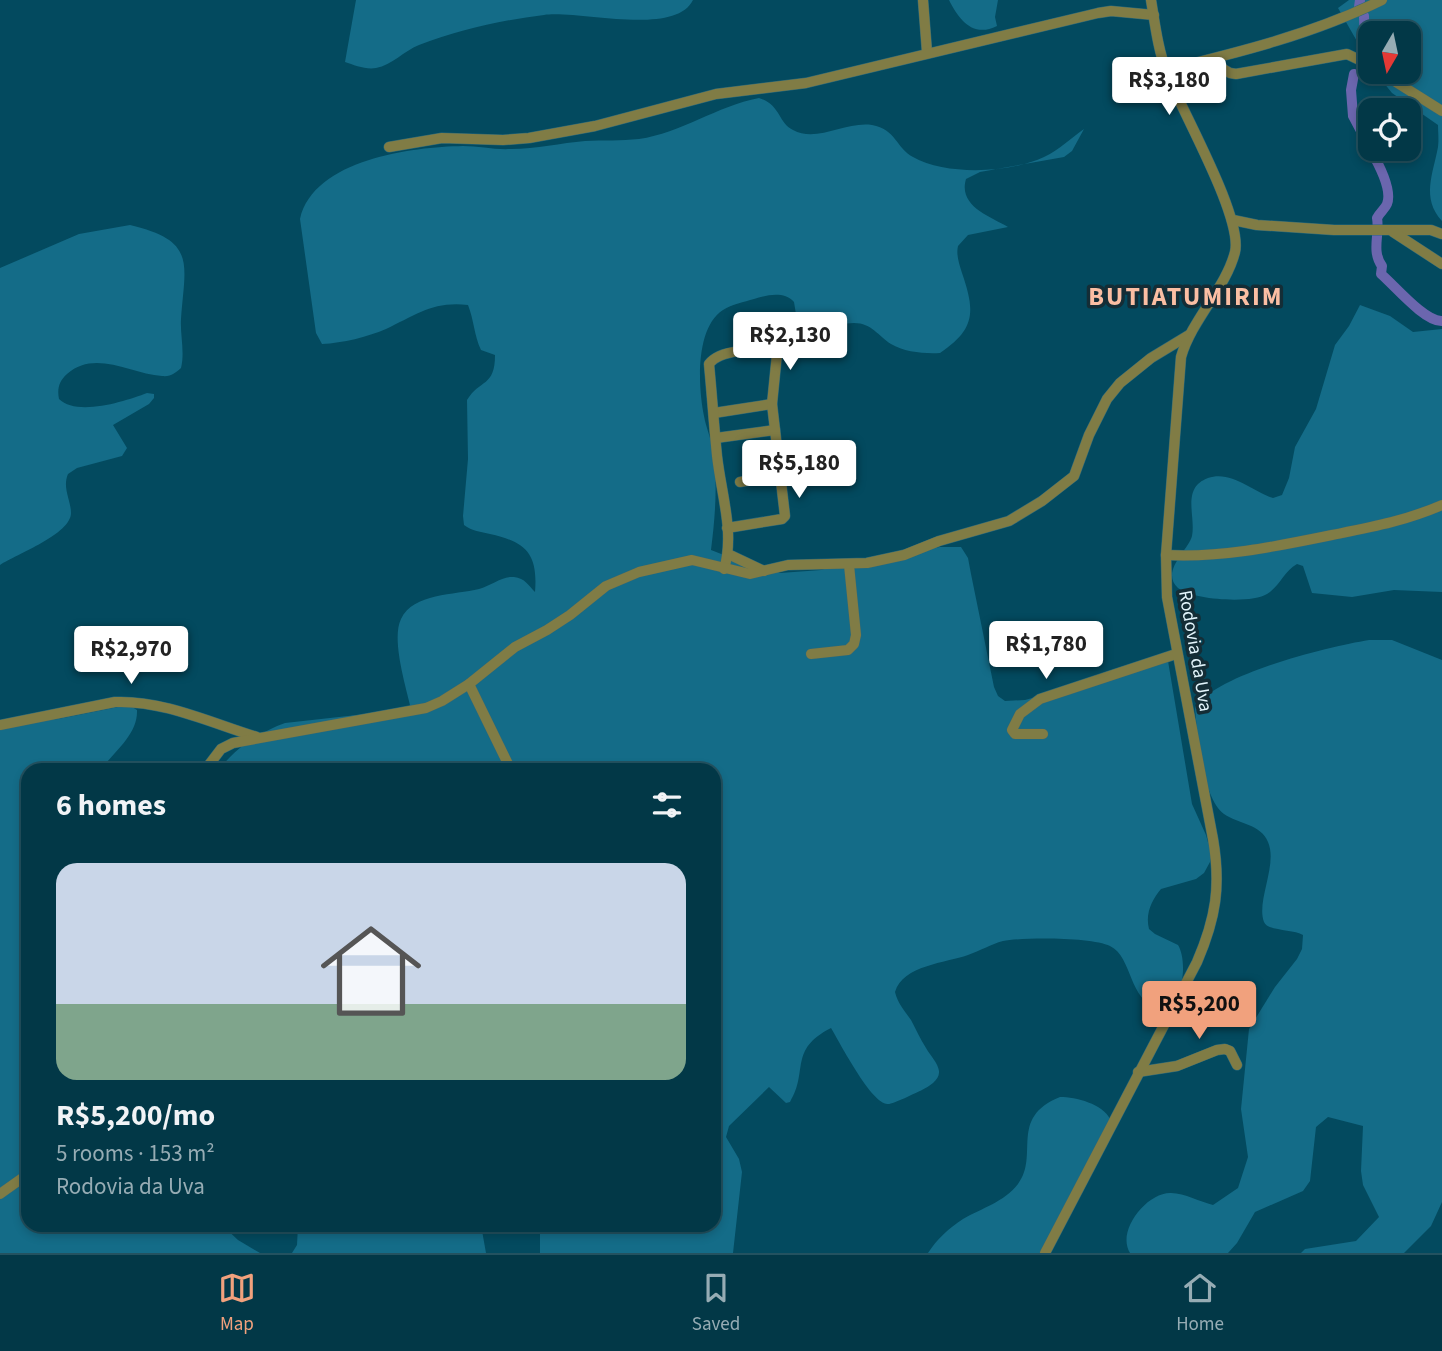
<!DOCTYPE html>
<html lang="en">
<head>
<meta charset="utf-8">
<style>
	body { margin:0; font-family:"Source Sans 3",sans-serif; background:#0c3f4e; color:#f1f3f6; height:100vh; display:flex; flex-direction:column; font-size:26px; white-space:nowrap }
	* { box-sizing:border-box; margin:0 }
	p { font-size:23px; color:#96acb4 }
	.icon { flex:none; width:38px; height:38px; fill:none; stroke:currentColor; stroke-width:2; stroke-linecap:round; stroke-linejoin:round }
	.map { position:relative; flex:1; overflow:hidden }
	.drawer { position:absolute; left:21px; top:763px; width:700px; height:469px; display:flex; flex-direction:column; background:#023847; border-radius:21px; box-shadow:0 4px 10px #0003,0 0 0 2px #235260 }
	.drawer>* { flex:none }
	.needle { width:46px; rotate:189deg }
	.fabs { position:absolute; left:1358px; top:21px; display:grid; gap:14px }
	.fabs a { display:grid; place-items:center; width:63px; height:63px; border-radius:14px; background:#023847; box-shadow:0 4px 10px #0003,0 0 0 2px #235260; font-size:35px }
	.price { position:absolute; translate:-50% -60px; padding:0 16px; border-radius:7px; background:#fff; color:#222; font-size:23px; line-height:46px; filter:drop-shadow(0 2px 4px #0008) }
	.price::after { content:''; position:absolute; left:50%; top:42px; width:21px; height:16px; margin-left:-10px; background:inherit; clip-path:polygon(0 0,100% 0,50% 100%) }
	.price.current { background:#f1a17d; color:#111 }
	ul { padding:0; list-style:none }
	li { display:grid; align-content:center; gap:14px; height:371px; padding:0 35px }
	li span { display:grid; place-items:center; height:217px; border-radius:21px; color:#555 }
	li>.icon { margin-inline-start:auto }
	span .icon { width:126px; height:126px; fill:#fffc; stroke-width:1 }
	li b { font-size:30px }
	h2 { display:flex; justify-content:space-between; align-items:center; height:84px; padding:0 35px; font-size:30px }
	.menu { display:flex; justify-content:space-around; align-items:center; height:98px; border-top:2px solid #235260; background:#023847; font-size:19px; color:#96acb4 }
	.menu a { display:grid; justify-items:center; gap:4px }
	.menu .current { color:#f1a17d }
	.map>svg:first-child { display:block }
	.green { fill:#146c88 }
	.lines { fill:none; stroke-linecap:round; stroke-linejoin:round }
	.river { stroke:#6b66ae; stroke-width:10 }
	.minor-casing { stroke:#2b697b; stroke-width:11 }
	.minor { stroke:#807c45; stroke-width:10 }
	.labels { text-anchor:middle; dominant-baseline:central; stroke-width:7; stroke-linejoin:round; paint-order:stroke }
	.street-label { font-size:19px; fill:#e3f5fc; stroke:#142d36 }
	.district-label { font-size:26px; font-weight:bold; letter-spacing:2px; fill:#fbbea3; stroke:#142d36 }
</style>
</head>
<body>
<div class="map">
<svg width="1442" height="1253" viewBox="0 0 1442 1253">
	<rect width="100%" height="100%" fill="#034a5f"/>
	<g class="green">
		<path d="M 356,0 L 693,0 C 675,37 578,10 544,15 C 502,20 458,30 419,45 C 404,51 392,65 376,68 C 366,70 354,65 345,62 Z"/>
		<path d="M 949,0 L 998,0 L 995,17 L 997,26 C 973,38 959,20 949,0 Z"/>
		<path d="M 1349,0 L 1442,0 L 1442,221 C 1421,198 1433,174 1438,147 C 1439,140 1438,132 1438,125 L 1392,93 L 1375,72 L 1409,72 L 1409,33 L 1370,33 L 1370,64 L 1338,8 Z"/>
		<path d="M 759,98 C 781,105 778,123 793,130 C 817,143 846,121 872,125 C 896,129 896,148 913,157 C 947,176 1010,173 1044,157 C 1059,150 1071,138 1084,129 L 1072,151 L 1064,157 L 980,172 L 966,179 C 958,206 989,216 1008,227 L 968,235 L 958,246 C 956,255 959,263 962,273 C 975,311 976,329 940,353 C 925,354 904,352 891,344 C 878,336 872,323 854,323 C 835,323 817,332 800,339 L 794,302 C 784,291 767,295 754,299 C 744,302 732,304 723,310 C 695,328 698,387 704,416 C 706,428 712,440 713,453 C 718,484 715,518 711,550 L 760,569 L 780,573 L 821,570 L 861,559 L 940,547 L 961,547 L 968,558 L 971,574 L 994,687 L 998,696 L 1005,701 L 1025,700 L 1168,661 L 1192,804 L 1206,835 L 1211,853 L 1210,862 L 1204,873 L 1196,879 L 1161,889 C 1152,900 1145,913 1149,929 L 1155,934 L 1178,945 C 1188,961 1184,1009 1158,1006 C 1129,1003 1133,957 1110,946 C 1092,937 1024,937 1003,941 C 991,944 980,951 968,955 C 946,963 903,965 895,992 C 898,1004 904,1010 911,1020 C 916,1029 920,1039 926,1048 C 930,1055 938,1063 939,1071 C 940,1080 929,1086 922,1090 C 915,1093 894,1104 888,1104 C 872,1105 840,1043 831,1028 C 788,1050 809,1071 790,1102 L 786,1103 L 769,1087 L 729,1126 L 726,1137 L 739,1159 L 742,1172 L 733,1253 L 540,1253 L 540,1225 L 714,1225 L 714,770 L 219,770 C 235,748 260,732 285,723 L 411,709 C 406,687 391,639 401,619 C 413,593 455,595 479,589 C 491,586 502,576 514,577 C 525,578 529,586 535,592 C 538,555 527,542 490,534 C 481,532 472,531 464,525 L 463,516 L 468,459 L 467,400 C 480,379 495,387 495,355 L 481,350 C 474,335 474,320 468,305 C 433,301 416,315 386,329 C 367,337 343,343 322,344 L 316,333 L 300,219 C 314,159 412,147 463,146 C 479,146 495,150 511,149 C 536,149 561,143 585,141 C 603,140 621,141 639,139 C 681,133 717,106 759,98 Z"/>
		<path d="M 130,225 C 197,241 185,263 181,319 C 180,335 185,352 181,368 C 175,373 171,377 162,376 C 131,374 95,349 67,374 C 59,381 57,389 59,399 C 77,417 126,401 147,393 L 154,394 L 154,398 L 149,404 L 113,425 L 127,448 L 122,456 L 77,468 L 68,474 C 62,488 71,500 71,513 C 71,534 17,554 0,565 L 0,268 L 79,234 Z"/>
		<path d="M 1360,305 L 1390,316 L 1413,332 L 1442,329 L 1442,592 L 1394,590 L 1352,597 L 1312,593 L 1303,566 L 1297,564 C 1284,571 1280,586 1267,594 C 1252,604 1192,600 1178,588 C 1160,571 1188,551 1192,536 C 1196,516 1181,488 1208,478 C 1231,470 1252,491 1273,498 L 1282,495 L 1289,478 L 1295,447 L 1316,409 L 1335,345 L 1349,326 Z"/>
		<path d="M 1369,640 L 1392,640 L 1442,660 L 1442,1202 L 1431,1226 L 1404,1253 L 1301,1253 L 1305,1249 L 1356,1241 L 1379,1217 L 1363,1185 L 1361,1171 L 1363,1126 L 1328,1117 L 1316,1127 L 1310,1181 L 1303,1191 L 1255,1212 L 1237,1243 L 1228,1253 L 1130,1253 C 1116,1231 1147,1192 1171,1193 C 1185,1193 1200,1202 1213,1205 L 1238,1188 L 1248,1157 L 1241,1109 L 1249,1029 L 1275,987 L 1297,959 L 1302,949 L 1303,935 C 1293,929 1267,931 1264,922 C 1256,901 1278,865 1268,842 C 1261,824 1238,824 1224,814 C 1202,798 1197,733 1195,707 C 1220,673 1327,647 1369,640 Z"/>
		<path d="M 118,707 L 132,707 L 137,710 C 138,735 114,751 101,770 L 28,770 L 28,1225 L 222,1225 L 238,1240 L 260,1253 L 0,1253 L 0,725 L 58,719 Z"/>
		<path d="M 1060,1097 C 1076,1097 1103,1104 1110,1119 L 1048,1253 L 928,1253 C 937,1239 949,1228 963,1219 C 982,1208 1004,1202 1018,1184 C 1040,1155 1008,1118 1060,1097 Z"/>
		<path d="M 298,1225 L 481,1225 L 486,1253 L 292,1253 L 297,1245 Z"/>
	</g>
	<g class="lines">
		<g class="river">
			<path d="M 1360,0 L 1359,7 L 1364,16 L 1365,51"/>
			<path d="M 1354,74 L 1351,90 L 1353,116 L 1370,148"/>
			<path d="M 1370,149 C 1377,161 1393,189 1387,204 C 1385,209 1380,212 1377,218 C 1380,234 1371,251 1382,266 L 1381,274 C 1395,286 1425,322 1442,321"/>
		</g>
		<g class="minor-casing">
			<g id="minor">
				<path d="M 923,0 L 927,52"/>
				<path d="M 1208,60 L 1230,73 L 1236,74 L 1347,54 L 1370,65"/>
				<path d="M 1166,70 C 1240,52 1313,34 1382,0"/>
				<path d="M 1380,72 L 1442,111"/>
				<path d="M 389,147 L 442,138 L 503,140 L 529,138 L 595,126 L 716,94 L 806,83 L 1098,13 L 1111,11 L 1154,15"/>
				<path d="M 1233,220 L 1257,225 L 1334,230 L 1431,230 L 1442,234"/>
				<path d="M 1393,232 L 1442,264"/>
				<path d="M 714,413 L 772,404"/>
				<path d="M 716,438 L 775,430"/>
				<path d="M 740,482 L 781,475"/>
				<path d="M 728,554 L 764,571"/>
				<path d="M 1166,555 C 1222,558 1278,546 1332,535 C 1372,527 1405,521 1442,505"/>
				<path d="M 724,569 C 735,533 721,493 717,456 C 714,426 712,395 709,364 C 720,349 756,349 774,351 L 777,354 L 772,404 L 785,516 L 782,519 L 727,528"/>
				<path d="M 811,654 L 848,650 L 854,644 L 856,635 L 849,565"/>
				<path d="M 469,684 L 511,770"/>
				<path d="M 0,725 L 115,702 C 163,700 211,723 257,737"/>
				<path d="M 1043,734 L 1015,734 L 1012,730 L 1020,714 L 1040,699 L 1176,654"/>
				<path d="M 205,770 L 221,749 L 233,743 L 426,708 L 442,701 L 469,684 L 515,647 L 547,630 L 570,615 L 606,586 L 639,572 L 692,560 L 750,574 L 788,565 L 867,563 L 904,555 L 939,541 L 1009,521 L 1042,501 L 1074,476 L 1089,435 L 1107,399 L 1120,383 L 1151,358 L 1189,335"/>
				<path d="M 1138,1072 L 1177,1066 L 1217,1050 L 1225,1049 L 1230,1051 L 1237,1065"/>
				<path d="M 0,1194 L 28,1174"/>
				<path d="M 1045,1253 L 1197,962 C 1216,918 1221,886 1213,839 L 1167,597 L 1166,555 L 1181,357 C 1192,319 1226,288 1235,252 C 1243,217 1182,112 1167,73 C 1158,50 1155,24 1151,0"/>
			</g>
		</g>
		<use href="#minor" class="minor"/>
	</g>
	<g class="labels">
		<g class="street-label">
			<text transform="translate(1195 651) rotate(80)">Rodovia da Uva</text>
		</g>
		<g class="district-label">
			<text x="1186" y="296">BUTIATUMIRIM</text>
		</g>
	</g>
</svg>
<div class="fabs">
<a><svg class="needle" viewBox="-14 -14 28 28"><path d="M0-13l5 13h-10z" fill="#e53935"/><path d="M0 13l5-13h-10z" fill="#96acb4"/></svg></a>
<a><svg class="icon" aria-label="locate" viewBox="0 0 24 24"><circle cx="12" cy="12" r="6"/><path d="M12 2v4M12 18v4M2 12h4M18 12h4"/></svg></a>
</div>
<b class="price" style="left:1169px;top:117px">R$3,180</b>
<b class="price" style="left:790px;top:372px">R$2,130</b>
<b class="price" style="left:799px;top:500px">R$5,180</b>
<b class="price" style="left:1046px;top:681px">R$1,780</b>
<b class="price" style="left:131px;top:686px">R$2,970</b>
<b class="price current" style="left:1199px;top:1041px">R$5,200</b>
<section class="drawer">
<h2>6 homes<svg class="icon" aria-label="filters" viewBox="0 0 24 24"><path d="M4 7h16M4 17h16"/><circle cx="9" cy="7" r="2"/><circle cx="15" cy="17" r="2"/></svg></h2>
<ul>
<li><span style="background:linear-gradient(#c9d6e8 65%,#7fa58c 0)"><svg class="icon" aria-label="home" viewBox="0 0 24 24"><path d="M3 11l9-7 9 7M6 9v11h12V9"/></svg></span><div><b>R$5,200/mo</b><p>5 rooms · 153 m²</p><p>Rodovia da Uva</p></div></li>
</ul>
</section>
</div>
<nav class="menu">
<a class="current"><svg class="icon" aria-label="map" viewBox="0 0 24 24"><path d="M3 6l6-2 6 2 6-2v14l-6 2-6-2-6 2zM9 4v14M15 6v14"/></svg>Map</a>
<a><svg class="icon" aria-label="saved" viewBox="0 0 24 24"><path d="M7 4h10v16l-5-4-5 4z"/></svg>Saved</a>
<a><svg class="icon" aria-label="home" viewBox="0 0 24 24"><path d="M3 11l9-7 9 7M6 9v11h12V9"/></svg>Home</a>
</nav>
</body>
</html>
